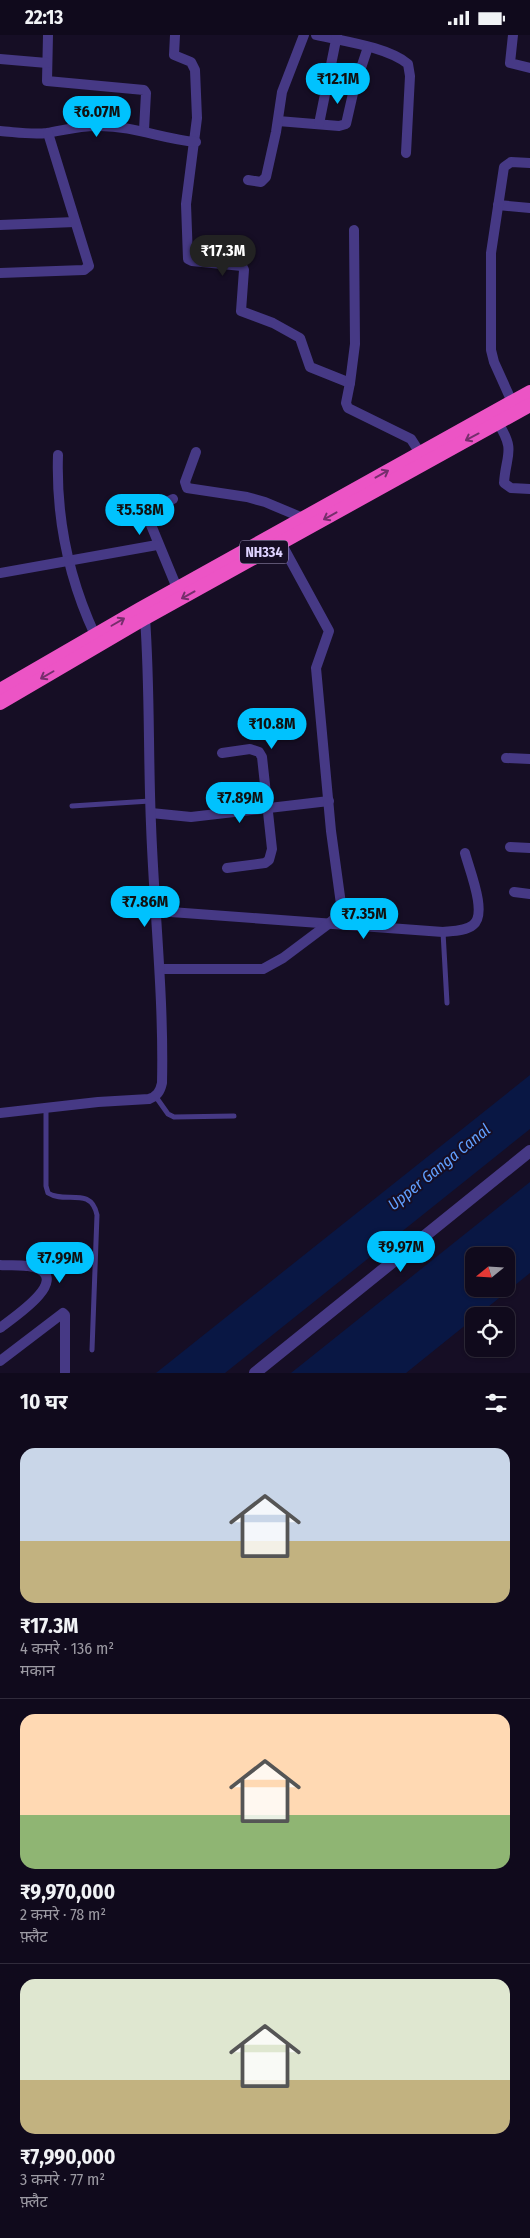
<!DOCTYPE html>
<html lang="hi">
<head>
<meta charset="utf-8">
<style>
	body { margin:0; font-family:"Fira Sans Condensed","Noto Sans Devanagari",sans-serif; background:#191325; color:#f1f3f6; height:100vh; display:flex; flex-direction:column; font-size:19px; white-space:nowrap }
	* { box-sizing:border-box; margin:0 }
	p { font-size:16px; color:#9c9aa3 }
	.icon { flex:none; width:28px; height:28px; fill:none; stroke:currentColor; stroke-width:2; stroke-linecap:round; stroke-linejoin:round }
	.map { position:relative; height:1338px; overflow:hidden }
	.details { display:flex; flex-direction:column; background:#100a1c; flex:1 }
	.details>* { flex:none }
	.needle { width:32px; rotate:252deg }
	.controls { position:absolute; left:465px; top:1212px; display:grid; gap:10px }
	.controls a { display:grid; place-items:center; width:50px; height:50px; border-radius:10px; background:#100a1c; box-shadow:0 1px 4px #0004,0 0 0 1px #302b3b; font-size:25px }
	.price { position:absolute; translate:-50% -42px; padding:0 11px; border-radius:18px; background:#00c2fe; color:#111; font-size:16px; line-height:32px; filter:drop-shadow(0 1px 2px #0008) }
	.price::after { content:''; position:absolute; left:50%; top:30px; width:15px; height:11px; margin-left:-8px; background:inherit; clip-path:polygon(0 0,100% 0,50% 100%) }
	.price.active { background:#222; color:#fff }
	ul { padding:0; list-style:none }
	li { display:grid; align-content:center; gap:10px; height:265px; padding:0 20px }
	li+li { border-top:1px solid #302b3b }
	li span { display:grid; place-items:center; height:155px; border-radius:15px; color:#555 }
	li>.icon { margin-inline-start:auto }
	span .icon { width:90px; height:90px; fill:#fffc; stroke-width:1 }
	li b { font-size:21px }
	h2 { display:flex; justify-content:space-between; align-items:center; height:60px; padding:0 20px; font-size:21px }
	.status { display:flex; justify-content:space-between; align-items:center; height:35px; padding:0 25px; background:#100a1c; direction:ltr }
	.status svg { height:14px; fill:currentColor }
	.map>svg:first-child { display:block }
	.water { fill:#091744; fill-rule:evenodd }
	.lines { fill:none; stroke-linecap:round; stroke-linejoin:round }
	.service { stroke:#463985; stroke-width:5 }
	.minor { stroke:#463985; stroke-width:10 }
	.tertiary { stroke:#463985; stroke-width:12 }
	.trunk { stroke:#ec54c5; stroke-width:14 }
	.oneway { stroke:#762e6d }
	.labels { text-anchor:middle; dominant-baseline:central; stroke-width:4; stroke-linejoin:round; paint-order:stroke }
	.shield { fill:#160e25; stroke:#a298be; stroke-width:1 }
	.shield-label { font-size:14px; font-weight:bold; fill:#ded3ff }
	.water-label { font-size:16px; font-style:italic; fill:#61a0ff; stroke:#160e25 }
</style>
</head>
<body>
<div class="status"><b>22:13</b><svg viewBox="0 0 49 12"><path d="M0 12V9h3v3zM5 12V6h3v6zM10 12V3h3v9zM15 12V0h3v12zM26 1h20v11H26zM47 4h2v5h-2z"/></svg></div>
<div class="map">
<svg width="530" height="1338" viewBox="0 0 530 1338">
	<rect width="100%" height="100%" fill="#160e25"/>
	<g class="water">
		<path d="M 530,1040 L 530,1094 L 225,1338 L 156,1338 Z"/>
		<path d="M 530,1147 L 530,1238 L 406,1338 L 291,1338 ZM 474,1221 L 506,1221 L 506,1254 L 474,1254 Z"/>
	</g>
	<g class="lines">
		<g class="service">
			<path d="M 72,771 L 150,766"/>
			<path d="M 443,897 L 447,968"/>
			<path d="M 156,1062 L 168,1079 L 174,1082 L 234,1081"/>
			<path d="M 46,1073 L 46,1151 L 48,1158 C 65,1169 91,1151 97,1180 L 92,1315"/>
		</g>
		<g class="minor">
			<path d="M 48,0 L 47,46 L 144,55 L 146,58 L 144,95"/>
			<path d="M 175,0 L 174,20 L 191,27 L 195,35 L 197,83 L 186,169 L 188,224 L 192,226 L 242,231 L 244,235 L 241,276 L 273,288 L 300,303 L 310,332 L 350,348 L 346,368 L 348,373 L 411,404 L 420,418"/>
			<path d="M 316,0 C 342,6 388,12 408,29 L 410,41 L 406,118"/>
			<path d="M 513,0 L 510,28 L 530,33"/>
			<path d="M 0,24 L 47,28"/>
			<path d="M 278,86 L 339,91 L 346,89 L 354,54 L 368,12"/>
			<path d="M 319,89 L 337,0"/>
			<path d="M 0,96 C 15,97 31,100 47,98 C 65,95 82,90 100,91 C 134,91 163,104 196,107"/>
			<path d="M 248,145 L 261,147 L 266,142 L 276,97 L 282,57 L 304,0"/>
			<path d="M 498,170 L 530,173"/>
			<path d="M 0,190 L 75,187"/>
			<path d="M 0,238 L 84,235 L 89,231 L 48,98"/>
			<path d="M 350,348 L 355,309 L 354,195"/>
			<path d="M 512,367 L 494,327 L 491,315 L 491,218 L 504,132 L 511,127 L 530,128"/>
			<path d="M 498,388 C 516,416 506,419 504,448 L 511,453 L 530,454"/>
			<path d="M 196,417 L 185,447 L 187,453 L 247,462 L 265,467 L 303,483"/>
			<path d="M 58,420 C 56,482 69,544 95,600"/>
			<path d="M 173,464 C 160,470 152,475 151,490 L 177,553"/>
			<path d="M 0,538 L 157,510"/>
			<path d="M 222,718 L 250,714 L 259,717 L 262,722 L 272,814 L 269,825 L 265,828 L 227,833"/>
			<path d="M 506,723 L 530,724"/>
			<path d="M 151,778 L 191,782 L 329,766"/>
			<path d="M 510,812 L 530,813"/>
			<path d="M 514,857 L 530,859"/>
			<path d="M 157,876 L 443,897 C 452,896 466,896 473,890 C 488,879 469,834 465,818"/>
			<path d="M 160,934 L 263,934 L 283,923 L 327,890 L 334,884 L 341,869 L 331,796 L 316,633 L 329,596 L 281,508"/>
			<path d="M 0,1078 L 98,1067 L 149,1064 C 157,1061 160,1057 162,1048 C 164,961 154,875 151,789 C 148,720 150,652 145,583"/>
			<path d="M 0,1230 C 12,1231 29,1229 39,1234 C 67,1248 11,1284 0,1293"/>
			<path d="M 0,1326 L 63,1278 L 65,1280 L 65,1337"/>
		</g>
		<path class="tertiary" d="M 255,1338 L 530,1116"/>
		<g class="trunk">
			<path d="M 0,655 L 140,574 L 530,357"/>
			<path d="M 0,668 L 145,583 L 530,370"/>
		</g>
	</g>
	<defs><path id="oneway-shaft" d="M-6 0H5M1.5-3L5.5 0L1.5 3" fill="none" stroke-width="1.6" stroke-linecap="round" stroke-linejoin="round" transform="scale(1.25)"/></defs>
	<g class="oneway">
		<use href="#oneway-shaft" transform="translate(472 402) rotate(152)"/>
		<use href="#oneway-shaft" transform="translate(382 439) rotate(-29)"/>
		<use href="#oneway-shaft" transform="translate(330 481) rotate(151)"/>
		<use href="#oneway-shaft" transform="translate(188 560) rotate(151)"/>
		<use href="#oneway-shaft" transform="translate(118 587) rotate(-30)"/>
		<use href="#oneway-shaft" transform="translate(47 640) rotate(150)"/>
	</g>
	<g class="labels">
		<rect class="shield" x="240" y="505.5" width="48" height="23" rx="4"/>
		<g class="shield-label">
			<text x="264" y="517">NH334</text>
		</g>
		<g class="water-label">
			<text transform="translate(439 1132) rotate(-39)">Upper Ganga Canal</text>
		</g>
	</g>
</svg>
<div class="controls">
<a><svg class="needle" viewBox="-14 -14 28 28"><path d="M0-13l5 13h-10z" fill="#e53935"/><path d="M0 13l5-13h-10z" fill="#9c9aa3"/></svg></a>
<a><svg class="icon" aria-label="locate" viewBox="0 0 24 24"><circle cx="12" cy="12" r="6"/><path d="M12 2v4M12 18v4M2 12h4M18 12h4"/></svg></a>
</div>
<b class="price" style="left:338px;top:70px">₹12.1M</b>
<b class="price" style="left:97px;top:103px">₹6.07M</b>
<b class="price active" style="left:223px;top:242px">₹17.3M</b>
<b class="price" style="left:140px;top:501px">₹5.58M</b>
<b class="price" style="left:272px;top:715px">₹10.8M</b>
<b class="price" style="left:240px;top:789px">₹7.89M</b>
<b class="price" style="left:145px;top:893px">₹7.86M</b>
<b class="price" style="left:364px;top:905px">₹7.35M</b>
<b class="price" style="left:401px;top:1238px">₹9.97M</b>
<b class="price" style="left:60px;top:1249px">₹7.99M</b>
</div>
<section class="details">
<h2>10 घर<svg class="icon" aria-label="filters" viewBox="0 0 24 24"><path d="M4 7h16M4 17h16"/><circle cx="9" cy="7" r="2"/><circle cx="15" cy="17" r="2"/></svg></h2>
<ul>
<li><span style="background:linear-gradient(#c9d6e8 60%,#c2b280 0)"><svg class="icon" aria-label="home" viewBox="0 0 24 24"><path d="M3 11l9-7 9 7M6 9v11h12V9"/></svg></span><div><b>₹17.3M</b><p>4 कमरे · 136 m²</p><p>मकान</p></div></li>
<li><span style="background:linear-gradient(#ffd9b3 65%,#8fb573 0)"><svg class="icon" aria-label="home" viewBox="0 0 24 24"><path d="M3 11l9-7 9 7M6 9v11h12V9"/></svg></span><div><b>₹9,970,000</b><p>2 कमरे · 78 m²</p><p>फ़्लैट</p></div></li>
<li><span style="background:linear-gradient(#dfe7d0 65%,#c2b280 0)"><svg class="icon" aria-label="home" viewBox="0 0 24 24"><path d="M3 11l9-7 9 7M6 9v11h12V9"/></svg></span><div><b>₹7,990,000</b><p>3 कमरे · 77 m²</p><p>फ़्लैट</p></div></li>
</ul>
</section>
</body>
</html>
